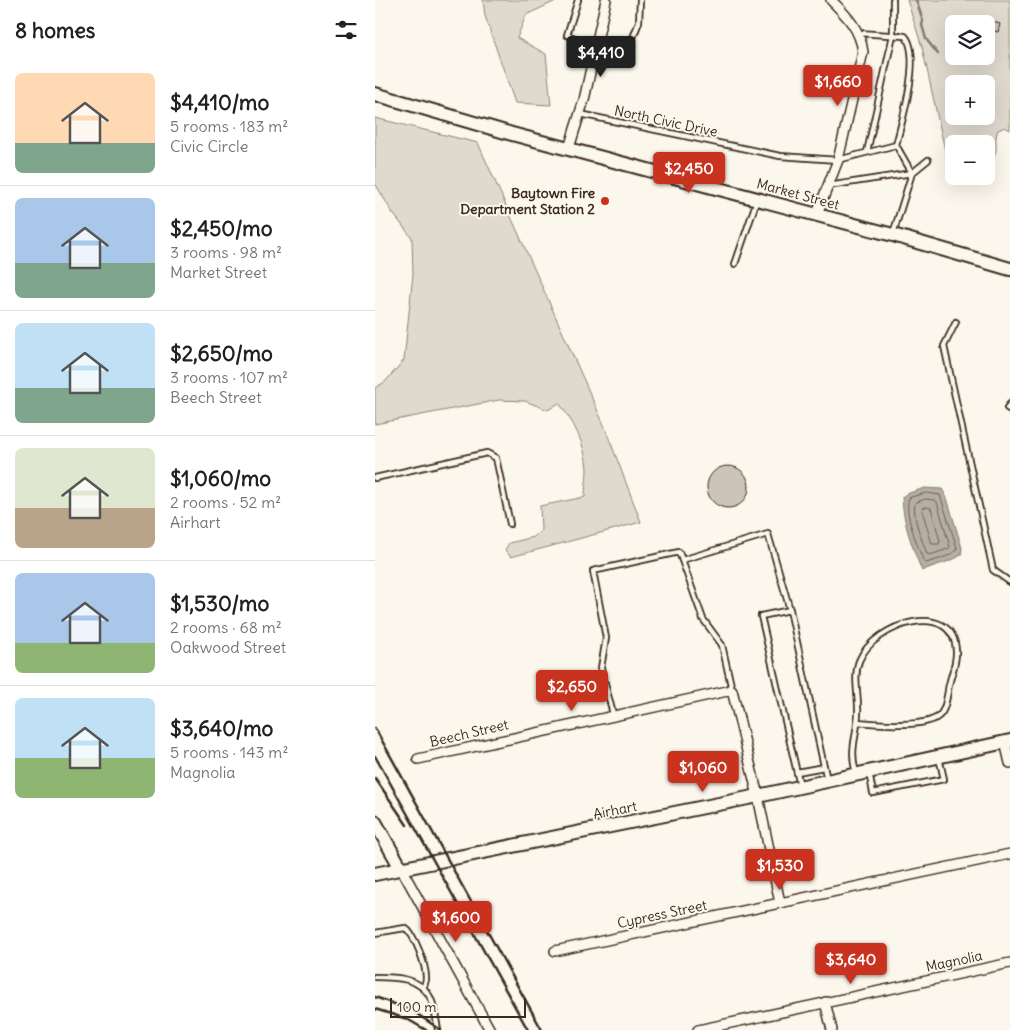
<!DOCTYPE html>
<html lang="en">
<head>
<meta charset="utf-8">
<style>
	body { margin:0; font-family:Delius,sans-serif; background:#f2f2f2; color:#202124; height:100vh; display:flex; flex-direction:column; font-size:19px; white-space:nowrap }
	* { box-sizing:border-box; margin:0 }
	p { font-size:16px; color:#757577 }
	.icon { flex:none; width:28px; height:28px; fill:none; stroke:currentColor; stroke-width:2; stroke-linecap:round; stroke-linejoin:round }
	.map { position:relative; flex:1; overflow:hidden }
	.details { display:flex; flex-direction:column; background:#fff; width:375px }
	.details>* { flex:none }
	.fabs { position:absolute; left:570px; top:15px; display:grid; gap:10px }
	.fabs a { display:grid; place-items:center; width:50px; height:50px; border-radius:8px; background:#fff; box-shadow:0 5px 20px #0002; font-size:25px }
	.scale { position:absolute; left:15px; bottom:12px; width:136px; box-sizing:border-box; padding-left:5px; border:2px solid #3b2a1e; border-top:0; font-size:14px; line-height:18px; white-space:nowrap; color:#3b2a1e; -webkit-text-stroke:4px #fbf7ec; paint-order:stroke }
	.price { position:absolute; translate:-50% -42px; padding:0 11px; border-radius:5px; background:#c8321e; color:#fff; font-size:16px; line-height:32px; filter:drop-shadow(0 1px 2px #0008) }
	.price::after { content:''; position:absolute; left:50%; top:30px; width:15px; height:11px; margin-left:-8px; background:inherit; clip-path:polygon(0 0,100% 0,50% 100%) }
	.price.on { background:#222; color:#fff }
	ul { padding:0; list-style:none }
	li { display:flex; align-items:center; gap:15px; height:125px; padding:0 15px }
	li+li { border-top:1px solid #e0e0e0 }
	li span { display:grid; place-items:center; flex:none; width:140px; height:100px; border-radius:8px; color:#555 }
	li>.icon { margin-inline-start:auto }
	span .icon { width:60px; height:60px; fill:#fffc; stroke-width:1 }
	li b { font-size:21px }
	h2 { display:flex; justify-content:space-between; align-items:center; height:60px; padding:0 15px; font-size:21px }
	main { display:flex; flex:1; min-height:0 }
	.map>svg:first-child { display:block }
	.green { fill:#dfd9ce; stroke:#8d8276; fill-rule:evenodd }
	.water { fill:#b6aea2; stroke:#85796d }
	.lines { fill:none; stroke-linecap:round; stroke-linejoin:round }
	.shore { stroke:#6c5f53; stroke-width:1 }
	.stream { stroke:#85796d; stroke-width:2.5 }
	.building { fill:#ccc4b9; stroke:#3b2a1e }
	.lane-casing { stroke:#3b2a1e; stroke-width:8 }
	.street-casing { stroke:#3b2a1e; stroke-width:12 }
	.secondary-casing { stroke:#3b2a1e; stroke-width:16 }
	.lane { stroke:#fbf7ec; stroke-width:4.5 }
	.street { stroke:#fbf7ec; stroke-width:9 }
	.secondary { stroke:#fbf7ec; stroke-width:12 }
	.rail { stroke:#3b2a1e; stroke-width:2.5 }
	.poi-dot { fill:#c8321e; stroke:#fbf7ec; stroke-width:2 }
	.labels { text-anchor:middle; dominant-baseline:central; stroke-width:4; stroke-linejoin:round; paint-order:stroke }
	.street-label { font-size:14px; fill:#3b2a1e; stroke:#fbf7ec }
	.poi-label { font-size:14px; font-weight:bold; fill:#3b2a1e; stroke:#fbf7ec; text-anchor:end }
</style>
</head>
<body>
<main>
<section class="details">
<h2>8 homes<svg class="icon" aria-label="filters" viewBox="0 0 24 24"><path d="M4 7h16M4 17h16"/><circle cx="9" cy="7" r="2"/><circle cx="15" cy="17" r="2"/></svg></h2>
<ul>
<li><span style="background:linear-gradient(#ffd9b3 70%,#7fa58c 0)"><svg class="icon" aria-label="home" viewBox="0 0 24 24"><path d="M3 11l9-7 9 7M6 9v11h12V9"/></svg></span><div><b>$4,410/mo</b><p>5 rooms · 183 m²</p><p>Civic Circle</p></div></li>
<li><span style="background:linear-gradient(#a9c7e8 65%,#7fa58c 0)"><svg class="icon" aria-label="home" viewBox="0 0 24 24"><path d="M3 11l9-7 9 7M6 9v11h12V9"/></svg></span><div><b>$2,450/mo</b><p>3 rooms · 98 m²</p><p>Market Street</p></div></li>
<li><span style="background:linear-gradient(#bfe0f5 65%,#7fa58c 0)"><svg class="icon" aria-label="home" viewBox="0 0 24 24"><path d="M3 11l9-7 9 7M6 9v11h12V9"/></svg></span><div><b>$2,650/mo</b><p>3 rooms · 107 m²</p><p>Beech Street</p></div></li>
<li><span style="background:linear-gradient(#dfe7d0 60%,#b9a48a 0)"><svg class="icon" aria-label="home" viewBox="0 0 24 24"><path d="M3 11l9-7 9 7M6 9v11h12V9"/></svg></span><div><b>$1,060/mo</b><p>2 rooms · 52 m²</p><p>Airhart</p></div></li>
<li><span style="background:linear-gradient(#a9c7e8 70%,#8fb573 0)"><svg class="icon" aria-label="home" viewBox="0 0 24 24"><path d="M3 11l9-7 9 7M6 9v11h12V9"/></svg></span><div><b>$1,530/mo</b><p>2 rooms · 68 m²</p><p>Oakwood Street</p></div></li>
<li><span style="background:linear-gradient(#bfe0f5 60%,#8fb573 0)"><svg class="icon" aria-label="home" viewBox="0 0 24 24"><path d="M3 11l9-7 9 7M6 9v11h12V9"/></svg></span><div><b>$3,640/mo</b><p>5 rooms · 143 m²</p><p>Magnolia</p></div></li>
</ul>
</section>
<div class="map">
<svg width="635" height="1030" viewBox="0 0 635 1030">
	<rect width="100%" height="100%" fill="#fbf7ec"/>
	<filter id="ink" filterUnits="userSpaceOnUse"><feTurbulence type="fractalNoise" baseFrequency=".02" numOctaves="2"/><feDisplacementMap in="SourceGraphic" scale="10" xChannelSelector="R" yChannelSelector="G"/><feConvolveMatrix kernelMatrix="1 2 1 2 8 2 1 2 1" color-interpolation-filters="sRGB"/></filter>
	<g filter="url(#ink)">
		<g class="green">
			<path d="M 108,0 L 183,0 L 151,15 L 142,38 L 171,54 L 176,105 L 140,103 L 110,16 Z"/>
			<path d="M 532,0 L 635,0 L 635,130 L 630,127 L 623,130 C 617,143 628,153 611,163 L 611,144 L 579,144 L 579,163 L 573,164 L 547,47 ZM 579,24 L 611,24 L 611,56 L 579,56 ZM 579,84 L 611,84 L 611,116 L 579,116 Z"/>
			<path d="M 0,118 L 103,143 L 229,425 L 266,522 L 136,557 L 130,550 L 134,543 L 159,537 L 166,530 L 165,506 L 210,497 C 210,487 212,478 212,469 C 210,443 199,423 184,403 L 173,410 L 150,401 L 124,400 L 0,424 L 0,388 L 10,382 L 29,360 L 38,274 L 37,238 L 17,212 L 0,183 Z"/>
		</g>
		<path class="water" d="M 550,488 L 567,489 L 572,498 L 587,548 L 586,555 C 575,563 560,564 547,571 C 537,547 528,523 527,497 L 531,494 Z"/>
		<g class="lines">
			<g class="shore">
				<path d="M 551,493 L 565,495 L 582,548 C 579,556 560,560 551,563 L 549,562 C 543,547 528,512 534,498 Z"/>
				<path d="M 551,499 L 559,500 L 562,502 L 575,547 L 573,549 L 555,555 L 552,554 C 547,539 537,519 540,503 Z"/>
				<path d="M 552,507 L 556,508 L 565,541 L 564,544 L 557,544 L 547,510 L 548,508 Z"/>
			</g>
			<path class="stream" d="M 541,0 L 548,21 L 547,25 L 551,39 L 563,54"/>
		</g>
		<g class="building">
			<path d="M 617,21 L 625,24 L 623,32 L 614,30 Z"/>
			<circle cx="353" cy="487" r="21"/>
		</g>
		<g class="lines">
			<g class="lane-casing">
				<g id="lane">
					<path d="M 203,0 L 192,35 L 221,46"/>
					<path d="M 483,33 L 530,36 C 547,55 527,121 521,145 L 537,173 L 518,234"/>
					<path d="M 222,42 L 238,46 L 256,43 L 264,22 L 265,0"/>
					<path d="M 205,114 L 405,156 L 463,160 L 521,145"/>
					<path d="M 492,152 L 518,35 L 518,0"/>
					<path d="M 453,186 L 537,173 L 553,160"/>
					<path d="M 360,264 L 382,200"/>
					<path d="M 581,322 L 569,346 L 618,570 L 635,582"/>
					<path d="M 635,404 L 632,408 L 635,410"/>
					<path d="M 0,478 L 112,453 L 121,458 L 135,524"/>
					<path d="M 307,560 L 393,534 L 415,610"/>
					<path d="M 238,714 L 226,668 L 231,638 L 218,571 L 304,552 L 328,619 L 347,645 L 357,690"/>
					<path d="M 422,772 L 449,767"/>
					<path d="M 494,772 L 498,793 L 569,779 L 564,758"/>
					<path d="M 481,773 C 474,749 482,737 483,713 C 484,697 478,677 484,661 C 499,623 579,599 581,651 C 582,665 574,678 573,691 C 571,701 570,713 561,718 C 546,727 500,724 482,722"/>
					<path d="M 425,786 L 386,616 L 415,610 L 452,780"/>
					<path d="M 0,933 L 30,928 C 40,934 51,966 51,978 C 51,982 49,986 48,989"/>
					<path d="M 0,977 C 20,977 46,977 56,999 C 60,1008 61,1020 63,1030"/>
				</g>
			</g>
			<g class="street-casing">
				<g id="street">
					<path d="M 194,148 L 209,100 L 231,0"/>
					<path d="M 442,214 L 463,160 L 488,52 C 485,29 472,16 456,0"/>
					<path d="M 630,742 L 635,763"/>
					<path d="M 43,759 L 357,690 L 383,796 L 405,903"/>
					<path d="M 26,868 L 115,1030"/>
					<path d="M 180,951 L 635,854"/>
					<path d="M 450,1002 L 457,1030"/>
					<path d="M 323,1030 L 635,963"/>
				</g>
			</g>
			<g class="secondary-casing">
				<g id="secondary">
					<path d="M 0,94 L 137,134 L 518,235 L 635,269"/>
					<path d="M 0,822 L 26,868"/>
					<path d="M 0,874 L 383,796 L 635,741"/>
				</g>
			</g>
			<use href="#lane" class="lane"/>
			<use href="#street" class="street"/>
			<use href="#secondary" class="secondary"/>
			<g class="rail">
				<path d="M 0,728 L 167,1030"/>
				<path d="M 0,756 L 153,1030"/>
				<path d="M 0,778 L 32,825"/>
				<path d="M 0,997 L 36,1010 L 66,1030"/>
				<path d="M 0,1009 L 32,1019 L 51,1030"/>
			</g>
		</g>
	</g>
	<circle class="poi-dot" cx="230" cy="201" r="5"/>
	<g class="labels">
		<g class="street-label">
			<text transform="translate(291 121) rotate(12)">North Civic Drive</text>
			<text transform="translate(423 194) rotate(15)">Market Street</text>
			<text transform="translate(94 733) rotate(-13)">Beech Street</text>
			<text transform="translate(240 810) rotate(-11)">Airhart</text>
			<text transform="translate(287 914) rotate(-12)">Cypress Street</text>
			<text transform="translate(579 961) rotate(-12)">Magnolia</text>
		</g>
		<g class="poi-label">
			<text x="220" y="193">Baytown Fire<tspan x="220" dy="16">Department Station 2</tspan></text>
		</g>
	</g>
</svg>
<div class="fabs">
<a><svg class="icon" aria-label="layers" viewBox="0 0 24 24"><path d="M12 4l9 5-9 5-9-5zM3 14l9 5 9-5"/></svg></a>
<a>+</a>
<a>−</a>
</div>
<div class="scale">100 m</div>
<b class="price on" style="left:226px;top:78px">$4,410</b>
<b class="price" style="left:463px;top:107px">$1,660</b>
<b class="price" style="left:314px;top:194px">$2,450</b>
<b class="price" style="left:197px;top:712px">$2,650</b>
<b class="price" style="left:328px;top:793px">$1,060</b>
<b class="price" style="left:405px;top:891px">$1,530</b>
<b class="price" style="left:81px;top:943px">$1,600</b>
<b class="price" style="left:476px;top:985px">$3,640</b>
</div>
</main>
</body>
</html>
